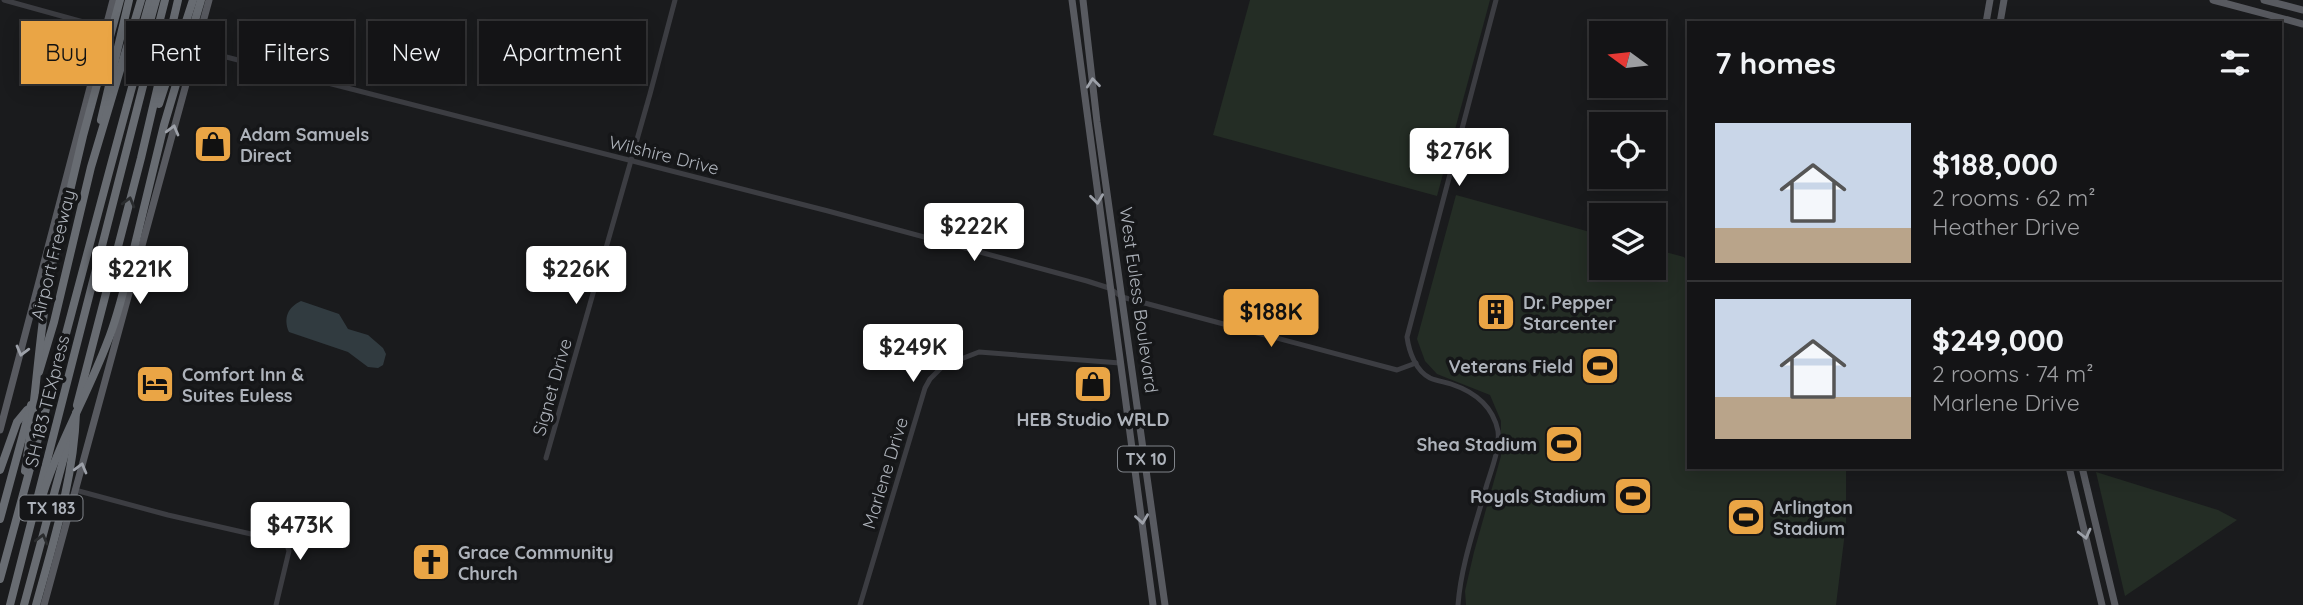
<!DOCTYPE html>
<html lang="en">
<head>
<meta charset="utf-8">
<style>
	body { margin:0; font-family:Quicksand,sans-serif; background:#1d1d1f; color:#f1f3f6; height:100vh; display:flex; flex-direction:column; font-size:26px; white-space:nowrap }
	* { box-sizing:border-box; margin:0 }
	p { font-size:23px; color:#9d9ea1 }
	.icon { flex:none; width:38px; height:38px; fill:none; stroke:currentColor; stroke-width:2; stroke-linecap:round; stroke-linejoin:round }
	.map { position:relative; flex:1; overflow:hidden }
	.details { position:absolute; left:1687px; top:21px; width:595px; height:448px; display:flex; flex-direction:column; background:#141416; border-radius:0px; box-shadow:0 4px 18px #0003,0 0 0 2px #333335 }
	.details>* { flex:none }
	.banner { position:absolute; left:21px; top:21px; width:665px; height:63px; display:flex; gap:14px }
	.needle { width:46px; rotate:285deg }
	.buttons { position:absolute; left:1589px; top:21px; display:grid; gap:14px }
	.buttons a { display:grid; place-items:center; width:77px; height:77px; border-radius:0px; background:#141416; box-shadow:0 4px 18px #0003,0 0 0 2px #333335; font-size:35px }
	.price { position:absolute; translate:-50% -60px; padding:0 16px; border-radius:7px; background:#fff; color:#222; font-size:23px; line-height:46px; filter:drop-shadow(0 2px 4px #0008) }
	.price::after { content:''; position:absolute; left:50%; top:42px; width:21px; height:16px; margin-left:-10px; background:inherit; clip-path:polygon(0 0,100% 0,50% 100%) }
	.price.on { background:#eaa545; color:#111 }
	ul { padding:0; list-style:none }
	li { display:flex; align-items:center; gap:21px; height:175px; padding:0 28px }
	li+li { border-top:2px solid #333335 }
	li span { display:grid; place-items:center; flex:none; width:196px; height:140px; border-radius:0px; color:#555 }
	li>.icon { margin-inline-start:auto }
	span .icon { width:84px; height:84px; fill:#fffc; stroke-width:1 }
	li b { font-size:30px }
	h2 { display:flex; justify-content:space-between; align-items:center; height:84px; padding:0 28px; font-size:30px }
	.pill { padding:0 24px; border-radius:0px; background:#141416; box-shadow:0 4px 18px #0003,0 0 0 2px #333335; font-size:24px; line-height:63px }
	.pill.on { background:#eaa545; color:#111 }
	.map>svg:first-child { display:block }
	.green { fill:#242d25 }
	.water { fill:#313b40 }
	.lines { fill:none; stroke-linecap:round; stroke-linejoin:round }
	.minor { stroke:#3c3d42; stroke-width:5 }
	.major { stroke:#585a60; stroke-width:7 }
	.highway { stroke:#686c72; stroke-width:8 }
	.highway-bridge { stroke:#686c72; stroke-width:8 }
	.oneway { stroke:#9da1a9 }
	.oneway2 { stroke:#2a2c2e }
	.labels { text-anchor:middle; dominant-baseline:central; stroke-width:7; stroke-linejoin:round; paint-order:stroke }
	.shield { fill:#151618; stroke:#80848a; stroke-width:2 }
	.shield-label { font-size:16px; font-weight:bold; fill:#aeb3bb }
	.poi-label { font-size:18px; font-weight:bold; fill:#aeb3bb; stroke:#151618; text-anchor:start }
	.street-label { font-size:18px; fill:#aeb3bb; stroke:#151618 }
</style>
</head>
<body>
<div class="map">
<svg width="2303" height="605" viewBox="0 0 2303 605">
	<rect width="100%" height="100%" fill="#1a1b1d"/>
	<g class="green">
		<path d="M 1250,0 L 1490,0 L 1437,196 L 1213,135 Z"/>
		<path d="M 1456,195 L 1601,235 L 1601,268 L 1654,268 L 1654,249 L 1684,257 L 1689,263 L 1689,467 L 1846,467 L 1846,524 L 1836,605 L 1466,605 L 1465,591 L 1474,552 L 1501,456 L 1501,421 L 1490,395 L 1437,374 L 1425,361 L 1417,339 Z"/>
		<path d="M 2096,472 L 2218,510 L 2237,520 L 2125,596 Z"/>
	</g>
	<path class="water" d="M 301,301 L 339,314 L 348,329 L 368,335 L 383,348 L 386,354 L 383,365 L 378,368 L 368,367 L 348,352 L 289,332 C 283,318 288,307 301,301 Z"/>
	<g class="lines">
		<g class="minor">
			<path d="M 4,0 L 105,28"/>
			<path d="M 195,49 L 828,211 L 1087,281 L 1109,288 L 1122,297 L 1397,370 L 1416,363"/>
			<path d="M 546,458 L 650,94 L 675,0"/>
			<path d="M 75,490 L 168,515 L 286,542 L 289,551 L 276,605"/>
			<path d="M 860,605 L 925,388 L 930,379 L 943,366 L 979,352 L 1120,363"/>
			<path d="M 1458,605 C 1461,564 1476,524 1487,484 C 1492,468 1500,448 1498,431 C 1493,406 1475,392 1451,384 C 1445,382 1437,381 1430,378 C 1416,371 1409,352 1407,337 L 1496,0"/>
		</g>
		<g class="major">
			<path d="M 1072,0 L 1153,605"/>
			<path d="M 1083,0 L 1097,122 L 1165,605"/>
			<path d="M 2213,0 L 2303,24"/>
			<path d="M 2264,0 L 2303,10"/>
			<path d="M 1986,23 L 1990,0"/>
			<path d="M 2000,23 L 2004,0"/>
			<path d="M 0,430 L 113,0"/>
			<path d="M 2069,467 L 2102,605"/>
			<path d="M 2082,467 L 2115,605"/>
			<path d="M 44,605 L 209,0"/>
		</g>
		<g class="highway">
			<path d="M 133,61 L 150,0"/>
			<path d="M 159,104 L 193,0"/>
			<path d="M 101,120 L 129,0"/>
			<path d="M 131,261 L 164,125 L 201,0"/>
			<path d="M 48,284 L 83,136 L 120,0"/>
			<path d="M 39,372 L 54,322 L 91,167 L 141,0"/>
			<path d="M 77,405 L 141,158 L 178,0"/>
			<path d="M 0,470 L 17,422 L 27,410"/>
			<path d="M 0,519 L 31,405"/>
			<path d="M 0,579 C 53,387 102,193 156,0"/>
			<path d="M 10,605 L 165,0"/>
			<path d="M 24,605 L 71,431"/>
			<path d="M 36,605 C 53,543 74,478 76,413"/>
		</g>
		<g class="highway-bridge">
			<path d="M 25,471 C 35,409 38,346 48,284"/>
			<path d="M 42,497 C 59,443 87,395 107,343 C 118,316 124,289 131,261"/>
		</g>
	</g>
	<defs><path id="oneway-chevron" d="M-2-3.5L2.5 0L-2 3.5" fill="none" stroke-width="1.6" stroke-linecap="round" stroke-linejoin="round" transform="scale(1.75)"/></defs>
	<g class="oneway">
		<use href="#oneway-chevron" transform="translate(1093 83) rotate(-96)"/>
		<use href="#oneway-chevron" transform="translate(173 130) rotate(-75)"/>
		<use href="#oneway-chevron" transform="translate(1097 199) rotate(83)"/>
		<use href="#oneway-chevron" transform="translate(22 351) rotate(105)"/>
		<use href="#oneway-chevron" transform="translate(81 468) rotate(-75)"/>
		<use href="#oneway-chevron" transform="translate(1142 519) rotate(82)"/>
		<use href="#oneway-chevron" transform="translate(2085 534) rotate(76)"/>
	</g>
	<g class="oneway2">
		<use href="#oneway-chevron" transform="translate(129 202) rotate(-75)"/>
		<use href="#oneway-chevron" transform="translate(42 539) rotate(-75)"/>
	</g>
	<defs>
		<g id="shop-square" transform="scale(2.0125)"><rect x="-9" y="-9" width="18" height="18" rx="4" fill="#eaa545" stroke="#151618"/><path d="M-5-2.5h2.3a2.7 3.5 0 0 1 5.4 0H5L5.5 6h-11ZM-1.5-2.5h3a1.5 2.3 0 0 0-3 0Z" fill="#111"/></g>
		<g id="building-square" transform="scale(2.0125)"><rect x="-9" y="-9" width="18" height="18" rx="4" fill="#eaa545" stroke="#151618"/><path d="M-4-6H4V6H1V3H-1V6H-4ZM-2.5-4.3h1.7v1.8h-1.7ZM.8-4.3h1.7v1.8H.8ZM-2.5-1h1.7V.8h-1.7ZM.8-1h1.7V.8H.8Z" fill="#111"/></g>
		<g id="stadium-square" transform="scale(2.0125)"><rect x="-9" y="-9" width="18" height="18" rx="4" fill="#eaa545" stroke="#151618"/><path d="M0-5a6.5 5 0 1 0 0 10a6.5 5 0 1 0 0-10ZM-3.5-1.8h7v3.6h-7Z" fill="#111"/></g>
		<g id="hotel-square" transform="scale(2.0125)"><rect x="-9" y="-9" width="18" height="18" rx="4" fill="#eaa545" stroke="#151618"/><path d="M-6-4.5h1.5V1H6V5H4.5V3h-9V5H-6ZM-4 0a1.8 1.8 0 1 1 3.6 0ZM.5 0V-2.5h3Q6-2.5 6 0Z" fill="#111"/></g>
		<g id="church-square" transform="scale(2.0125)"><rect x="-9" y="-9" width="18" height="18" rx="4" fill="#eaa545" stroke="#151618"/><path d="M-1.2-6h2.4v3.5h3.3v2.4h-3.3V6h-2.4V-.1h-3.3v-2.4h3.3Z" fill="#111"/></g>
	</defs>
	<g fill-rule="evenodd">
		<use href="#shop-square" x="213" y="144"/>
		<use href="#building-square" x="1496" y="312"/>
		<use href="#stadium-square" x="1600" y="366"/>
		<use href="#hotel-square" x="155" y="384"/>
		<use href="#shop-square" x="1093" y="384"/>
		<use href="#stadium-square" x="1564" y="444"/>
		<use href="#stadium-square" x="1633" y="496"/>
		<use href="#stadium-square" x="1746" y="517"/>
		<use href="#church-square" x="431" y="562"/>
	</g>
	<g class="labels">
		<g class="shield">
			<rect x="1118" y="446.5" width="56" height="25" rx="5"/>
			<rect x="19.5" y="495.5" width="63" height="25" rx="5"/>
		</g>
		<g class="shield-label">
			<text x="1146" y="459">TX 10</text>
			<text x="51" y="508">TX 183</text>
		</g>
		<g class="poi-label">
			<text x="240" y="134">Adam Samuels<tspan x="240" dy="21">Direct</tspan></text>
			<text x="1523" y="302">Dr. Pepper<tspan x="1523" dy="21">Starcenter</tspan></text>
			<text x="1573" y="366" text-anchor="end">Veterans Field</text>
			<text x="182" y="374">Comfort Inn &amp;<tspan x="182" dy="21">Suites Euless</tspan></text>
			<text x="1093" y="419" text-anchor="middle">HEB Studio WRLD</text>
			<text x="1537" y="444" text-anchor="end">Shea Stadium</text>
			<text x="1606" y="496" text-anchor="end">Royals Stadium</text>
			<text x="1773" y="507">Arlington<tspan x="1773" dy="21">Stadium</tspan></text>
			<text x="458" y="552">Grace Community<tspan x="458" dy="21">Church</tspan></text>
		</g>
		<g class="street-label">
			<text transform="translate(664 155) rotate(14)">Wilshire Drive</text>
			<text transform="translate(53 255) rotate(-76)">Airport Freeway</text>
			<text transform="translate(1139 300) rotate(82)">West Euless Boulevard</text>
			<text transform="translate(552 387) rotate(-74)">Signet Drive</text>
			<text transform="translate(47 401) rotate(-76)">SH 183 TEXpress</text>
			<text transform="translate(885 473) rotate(-73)">Marlene Drive</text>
		</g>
	</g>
</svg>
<div class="buttons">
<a><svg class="needle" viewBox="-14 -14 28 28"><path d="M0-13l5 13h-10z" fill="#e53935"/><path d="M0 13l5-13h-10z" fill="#9d9ea1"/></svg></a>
<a><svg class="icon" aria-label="locate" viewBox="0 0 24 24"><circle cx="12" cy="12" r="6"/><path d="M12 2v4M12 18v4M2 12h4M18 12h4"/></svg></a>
<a><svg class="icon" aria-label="layers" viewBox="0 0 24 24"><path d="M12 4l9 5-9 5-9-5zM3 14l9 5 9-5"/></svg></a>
</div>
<b class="price" style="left:1459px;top:188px">$276K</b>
<b class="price" style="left:974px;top:263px">$222K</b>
<b class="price" style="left:140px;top:306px">$221K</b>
<b class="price" style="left:576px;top:306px">$226K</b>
<b class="price on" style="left:1271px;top:349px">$188K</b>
<b class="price" style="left:913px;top:384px">$249K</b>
<b class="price" style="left:300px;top:562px">$473K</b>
<div class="banner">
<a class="pill on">Buy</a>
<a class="pill">Rent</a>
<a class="pill">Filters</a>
<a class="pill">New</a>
<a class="pill">Apartment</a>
</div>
<section class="details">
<h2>7 homes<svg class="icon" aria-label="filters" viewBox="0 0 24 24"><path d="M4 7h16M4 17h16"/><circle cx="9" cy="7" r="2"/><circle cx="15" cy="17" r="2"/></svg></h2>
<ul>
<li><span style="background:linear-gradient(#c9d6e8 75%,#b9a48a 0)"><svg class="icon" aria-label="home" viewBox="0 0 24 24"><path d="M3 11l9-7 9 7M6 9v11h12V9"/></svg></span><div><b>$188,000</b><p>2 rooms · 62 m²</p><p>Heather Drive</p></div></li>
<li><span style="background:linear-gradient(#c9d6e8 70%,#b9a48a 0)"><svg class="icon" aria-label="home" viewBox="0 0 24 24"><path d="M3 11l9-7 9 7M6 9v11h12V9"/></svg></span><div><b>$249,000</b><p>2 rooms · 74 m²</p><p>Marlene Drive</p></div></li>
</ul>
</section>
</div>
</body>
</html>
